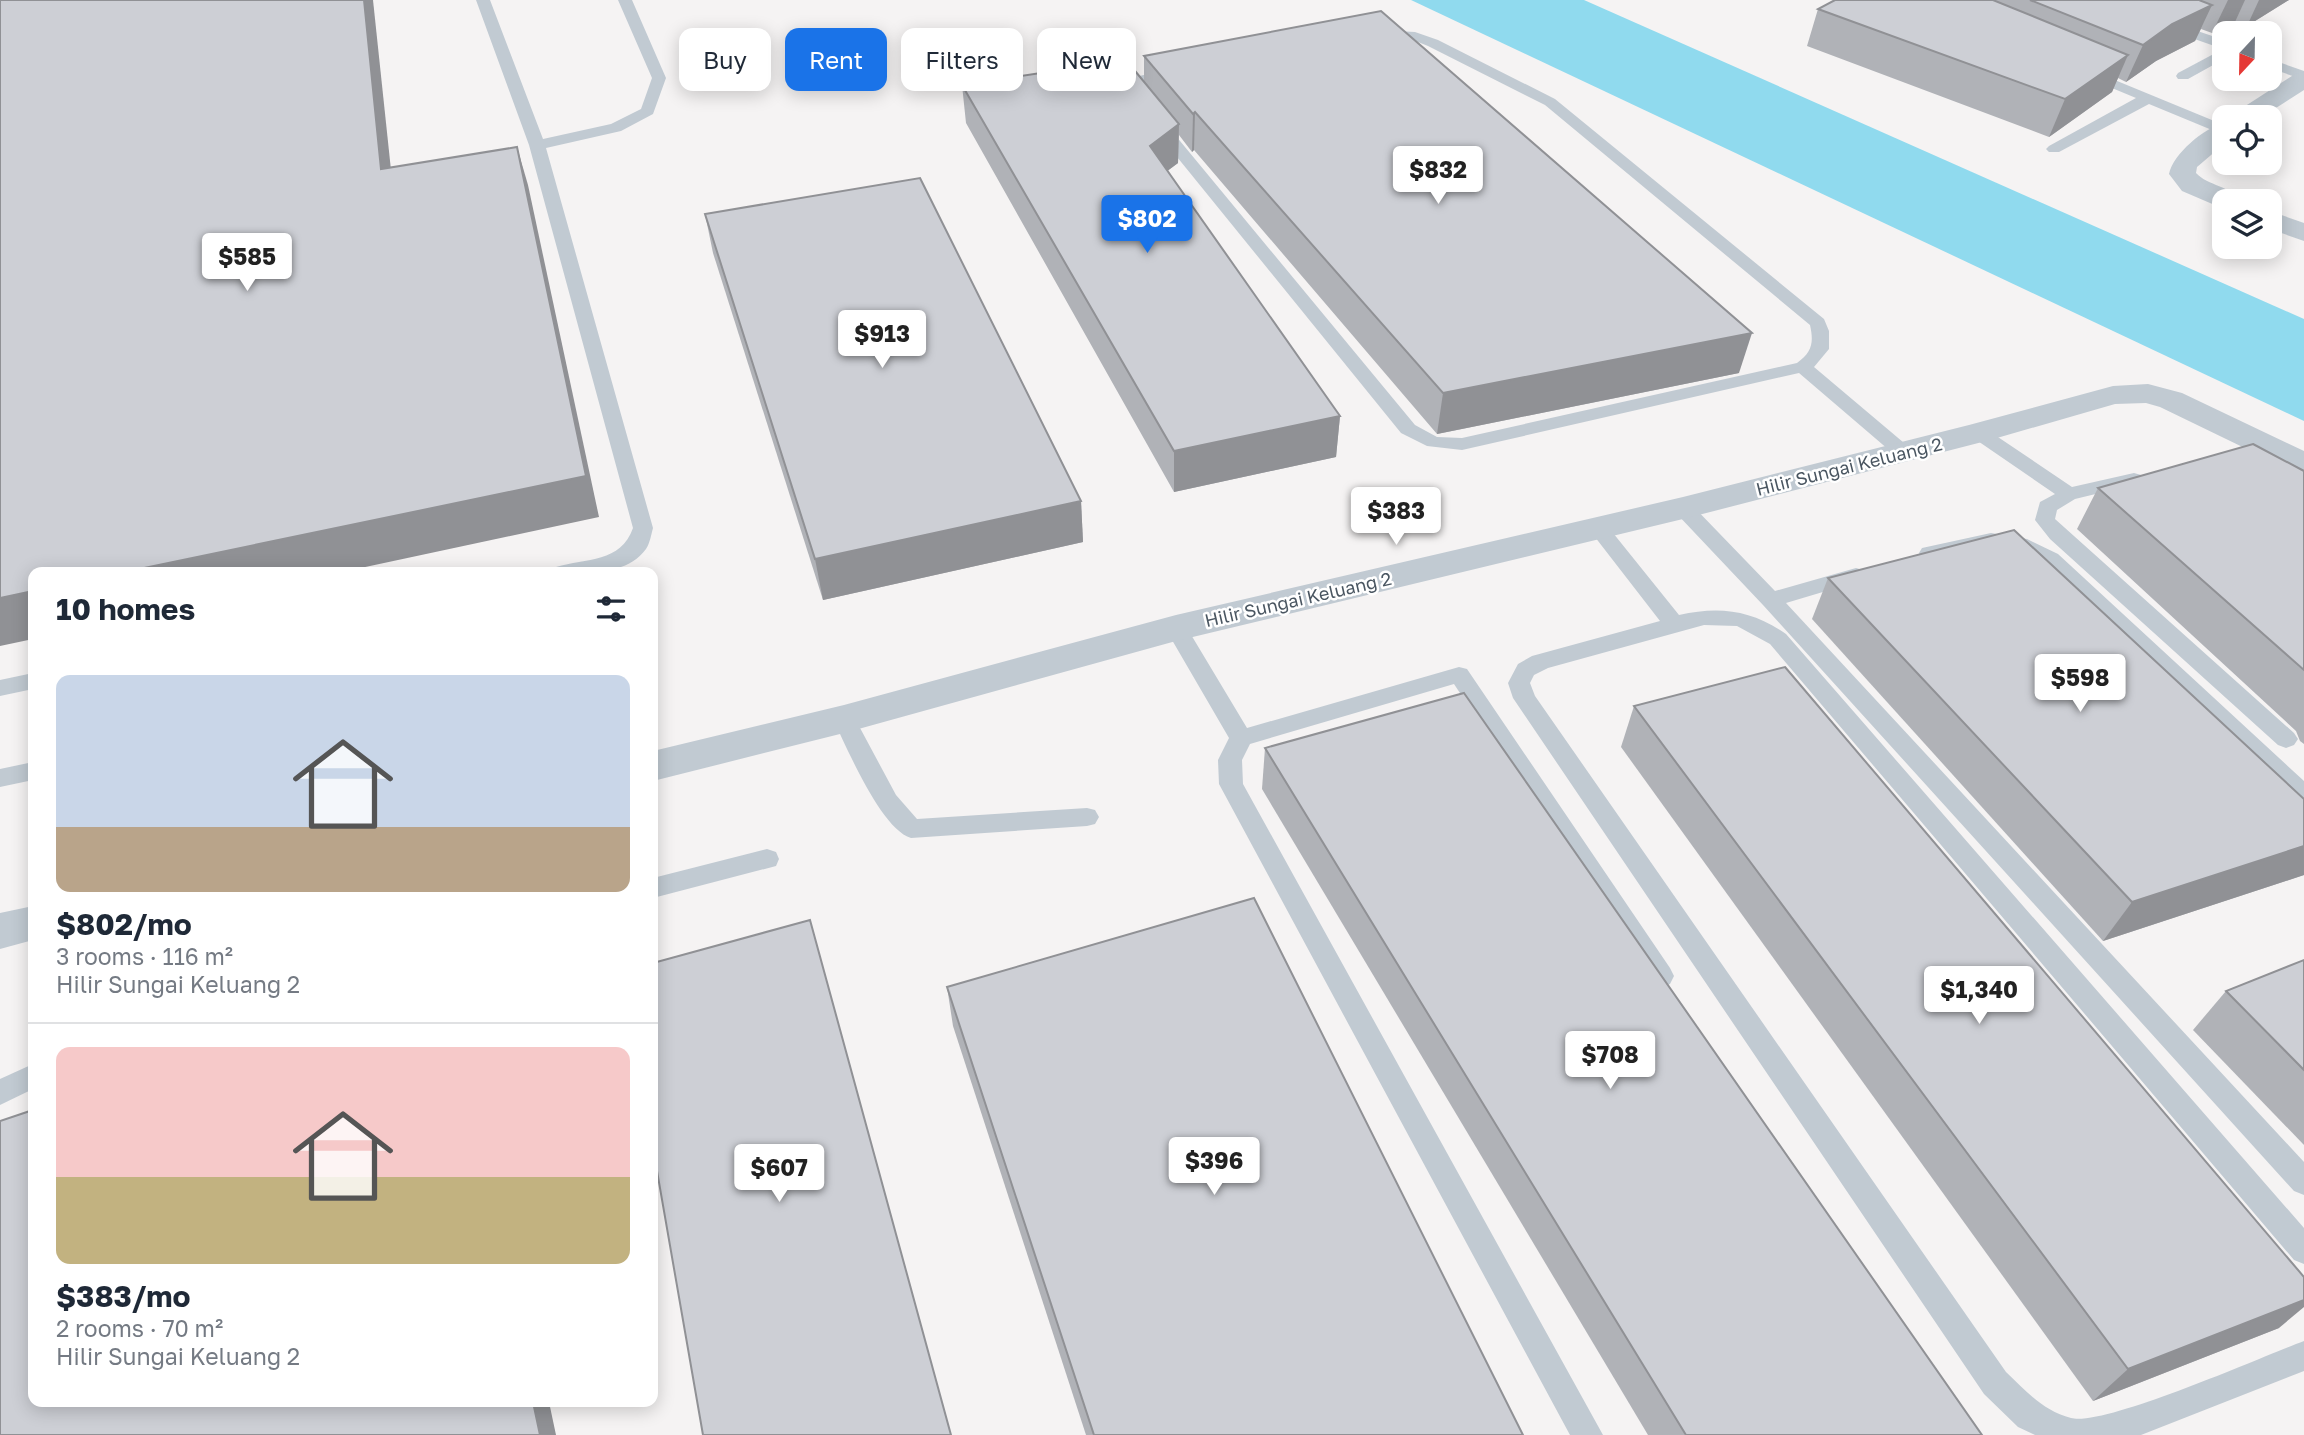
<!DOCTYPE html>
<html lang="en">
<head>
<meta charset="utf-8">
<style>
	body { margin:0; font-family:"Golos Text",sans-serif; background:#f6f6f7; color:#1f2937; height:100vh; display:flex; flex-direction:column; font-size:26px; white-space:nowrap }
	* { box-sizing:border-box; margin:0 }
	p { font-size:23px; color:#747a83 }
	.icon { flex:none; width:38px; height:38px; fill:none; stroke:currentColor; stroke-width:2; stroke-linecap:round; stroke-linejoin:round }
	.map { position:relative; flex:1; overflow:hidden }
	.side { position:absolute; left:28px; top:567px; width:630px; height:840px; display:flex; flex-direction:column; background:#fff; border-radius:14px; box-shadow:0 4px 18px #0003 }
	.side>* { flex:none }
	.hud { position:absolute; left:679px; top:28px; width:665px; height:63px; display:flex; gap:14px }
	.needle { width:46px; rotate:202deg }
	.tools { position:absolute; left:2212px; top:21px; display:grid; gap:14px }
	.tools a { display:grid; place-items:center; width:70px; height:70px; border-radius:14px; background:#fff; box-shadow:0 4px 18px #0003; font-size:35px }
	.price { position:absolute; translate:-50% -60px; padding:0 16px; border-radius:7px; background:#fff; color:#222; font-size:23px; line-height:46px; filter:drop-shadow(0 2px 4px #0008) }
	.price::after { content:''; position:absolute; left:50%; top:42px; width:21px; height:16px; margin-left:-10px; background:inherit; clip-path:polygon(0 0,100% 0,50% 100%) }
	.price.current { background:#1a73e8; color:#fff }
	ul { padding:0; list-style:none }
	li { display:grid; align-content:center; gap:14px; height:371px; padding:0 28px }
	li+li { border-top:2px solid #e0e1e3 }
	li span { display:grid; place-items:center; height:217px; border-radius:14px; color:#555 }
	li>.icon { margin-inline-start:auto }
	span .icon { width:126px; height:126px; fill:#fffc; stroke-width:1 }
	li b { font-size:30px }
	h2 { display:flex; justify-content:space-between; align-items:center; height:84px; padding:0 28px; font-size:30px }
	.chip { padding:0 24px; border-radius:14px; background:#fff; box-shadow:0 4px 18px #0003; font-size:24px; line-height:63px }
	.chip.current { background:#1a73e8; color:#fff }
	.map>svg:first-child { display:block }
	.water { fill:#90daee }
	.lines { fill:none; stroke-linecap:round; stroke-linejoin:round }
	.service { fill:#c1cad2; fill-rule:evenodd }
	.minor { fill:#c1cad2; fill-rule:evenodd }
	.wall { fill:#b0b2b7 }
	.shaded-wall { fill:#909195 }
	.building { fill:#cdcfd5; stroke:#909195; stroke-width:2 }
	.labels { text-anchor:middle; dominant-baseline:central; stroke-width:5; stroke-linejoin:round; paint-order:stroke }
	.street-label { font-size:18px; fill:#4a5661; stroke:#fff }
</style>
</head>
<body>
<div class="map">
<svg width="2304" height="1435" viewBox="0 0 2304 1435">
	<rect width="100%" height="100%" fill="#f5f3f3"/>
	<path class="water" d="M 1411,0 L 1584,0 L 2304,319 L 2304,421 Z"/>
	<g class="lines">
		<g class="service">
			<path d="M 476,0 L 490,0 L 543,139 L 611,124 L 641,109 L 652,78 L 618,0 L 632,0 L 666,78 L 653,114 L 621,131 L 546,148 L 653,528 C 651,535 650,543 646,549 C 626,577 582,573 553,572 L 556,567 C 586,558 621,563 633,528 L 529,145 Z"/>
			<path d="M 2168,21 L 2224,40 L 2224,59 L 2188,79 L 2178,79 L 2176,76 L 2178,73 L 2223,49 L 2163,28 L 2163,22 Z"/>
			<path d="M 1380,30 L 1415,32 L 1438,40 L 1555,99 L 1824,319 L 1829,331 L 1829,349 L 1814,367 L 1910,448 L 1913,452 L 1910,456 L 1896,456 L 1799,373 L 1462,450 L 1427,446 L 1401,433 L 1130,99 L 1126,87 L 1135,77 L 1174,68 L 1179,69 L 1181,72 L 1179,75 L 1145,83 L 1141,88 L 1142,95 L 1415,425 L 1437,437 L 1462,438 L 1797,363 C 1812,352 1814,343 1810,325 L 1545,105 L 1428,46 L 1413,40 L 1375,37 L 1373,34 Z"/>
			<path d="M 2270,59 L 2304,71 L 2304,80 L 2270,68 Z"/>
			<path d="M 2088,69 L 2224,125 L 2224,135 L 2149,104 L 2059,152 L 2049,152 L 2046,149 L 2049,146 L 2136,98 L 2083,76 L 2081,73 Z"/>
			<path d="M 1979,427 L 1986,429 L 2072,487 L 2134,473 L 2141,475 L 2144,479 L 2141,483 L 2075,499 L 2057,510 L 2055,519 L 2294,733 L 2298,739 L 2294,745 L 2286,748 L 2278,745 L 2050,539 L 2035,520 L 2040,502 L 2055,494 L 1972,437 L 1969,433 L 1972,429 Z"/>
			<path d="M 1683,502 L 1690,503 L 1775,591 L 1856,568 L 1863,570 L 1866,575 L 1863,580 L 1786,603 L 2304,1162 L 2304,1195 L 2294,1191 L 1763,605 L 1676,513 L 1673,508 L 1676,503 Z"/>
			<path d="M 1598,521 L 1605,523 L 1679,615 C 1720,606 1751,610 1786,634 L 2304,1228 L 2304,1264 L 2294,1260 L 1770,644 L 1737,626 L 1704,625 L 1548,668 L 1534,675 L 1530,683 L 1535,696 L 2006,1372 C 2026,1391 2043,1411 2071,1418 C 2104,1427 2263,1356 2304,1341 L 2304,1371 L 2141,1435 L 2035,1435 L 2018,1427 L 1984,1394 L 1513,698 L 1508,683 L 1518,664 L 1532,656 L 1660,621 L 1588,528 L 1591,523 Z"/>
			<path d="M 1991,533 L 2027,539 L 2058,554 L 2304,781 L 2304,804 L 2296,801 L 2044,564 C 2000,539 1975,547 1929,560 L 1922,558 L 1919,553 L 1922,548 Z"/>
			<path d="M 1176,620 L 1184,623 L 1247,728 L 1459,667 L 1467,669 L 1670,968 L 1674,976 L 1670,984 L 1661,987 L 1652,984 L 1454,684 L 1250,744 L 1242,760 L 1243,784 L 1603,1435 L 1570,1435 L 1219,784 L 1218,760 L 1229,738 L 1165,628 L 1168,623 Z"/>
			<path d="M 33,673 L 33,689 L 0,696 L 0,680 Z"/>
			<path d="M 844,711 L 852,713 L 896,795 L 917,819 L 1087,808 L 1095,810 L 1099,817 L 1095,824 L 1087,826 L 911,838 C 881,829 847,748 833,719 L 836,713 Z"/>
			<path d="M 33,762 L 33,780 L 0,787 L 0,769 Z"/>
			<path d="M 767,849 L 776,852 L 779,859 L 776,866 L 653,898 L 653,878 Z"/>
			<path d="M 33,1064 L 33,1089 L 0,1105 L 0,1079 Z"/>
		</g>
		<g class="minor">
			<path d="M 2304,72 L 2304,90 L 2262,117 L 2232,117 L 2236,112 L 2295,74 Z"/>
			<path d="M 2224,123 L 2224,144 L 2197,167 L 2196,173 C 2208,186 2231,186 2241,201 L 2224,201 L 2224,209 L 2182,191 L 2169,174 C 2173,154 2204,128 2224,123 Z"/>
			<path d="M 2270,211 L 2304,223 L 2304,241 L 2270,229 Z"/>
			<path d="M 2148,384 L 2182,393 L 2304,451 L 2304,474 L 2292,471 L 2160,407 L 2146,403 L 2115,404 L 1990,440 L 1683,519 L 1176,641 L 844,733 L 653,781 L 653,751 L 844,705 L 1176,615 L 1683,497 L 1969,425 L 2113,386 Z"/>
			<path d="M 33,906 L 33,940 L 0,949 L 0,913 Z"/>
		</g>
	</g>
	<g class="wall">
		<path d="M 1835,0 L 2289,0 L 2247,26 L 2235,22 L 2212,33 L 2201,29 L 2195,41 L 2156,61 L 2126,82 L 2118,78 L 2112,92 L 2049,137 L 1807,46 L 1818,9 Z"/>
		<path d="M 1144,56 L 1739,373 L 1437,434 L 1194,150 L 1192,152 L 1179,135 L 1178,163 L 1167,171 L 1340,416 L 1336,457 L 1174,492 L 966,123 L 962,85 L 1144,82 Z"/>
		<path d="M 705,214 L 1081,501 L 1083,542 L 823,600 L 713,253 Z"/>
		<path d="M 2304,471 L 2304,744 L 2300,741 L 2296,731 L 2077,529 L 2098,488 Z"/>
		<path d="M 1828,578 L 2304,799 L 2304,875 L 2103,941 L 1812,619 Z"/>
		<path d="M 1634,706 L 2279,1328 L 2093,1401 L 1621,747 Z"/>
		<path d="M 1265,748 L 1982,1435 L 1648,1435 L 1262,789 Z"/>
		<path d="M 2304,960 L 2304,1145 L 2193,1030 L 2226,991 Z"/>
		<path d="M 947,987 L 1523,1435 L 1086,1435 L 953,1026 Z"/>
	</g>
	<g class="shaded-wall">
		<path d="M 364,0 L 373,0 L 395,208 L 381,169 Z"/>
		<path d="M 2228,0 L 2245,0 L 2235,22 L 2212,33 Z"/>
		<path d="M 2259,0 L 2289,0 L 2247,26 Z"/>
		<path d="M 2212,5 L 2195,41 L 2156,61 L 2126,82 L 2143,45 L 2172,24 Z"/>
		<path d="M 2128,55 L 2112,92 L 2049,137 L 2065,99 Z"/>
		<path d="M 1195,112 L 1194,150 L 1192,152 L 1193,114 Z"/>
		<path d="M 1179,124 L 1178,163 L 1150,184 L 1150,146 Z"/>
		<path d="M 517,147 L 528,185 L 599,517 L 342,572 L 125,572 Z"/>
		<path d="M 1752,333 L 1739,373 L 1437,434 L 1443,393 Z"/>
		<path d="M 1340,416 L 1336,457 L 1174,492 L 1174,451 Z"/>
		<path d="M 1081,501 L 1083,542 L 823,600 L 815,559 Z"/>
		<path d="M 33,591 L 33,639 L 0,646 L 0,598 Z"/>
		<path d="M 2304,846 L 2304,875 L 2103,941 L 2132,902 Z"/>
		<path d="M 2304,1300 L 2304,1307 L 2279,1328 L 2093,1401 L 2128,1369 Z"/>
		<path d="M 533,1402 L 549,1402 L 556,1435 L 540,1435 Z"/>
	</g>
	<g class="building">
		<path d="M 0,0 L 364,0 L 381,169 L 517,147 L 586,476 L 125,572 L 33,572 L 33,591 L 0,598 Z"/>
		<path d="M 1835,0 L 1993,0 L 2128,55 L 2065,99 L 1818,9 Z"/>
		<path d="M 2030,0 L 2199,0 L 2212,5 L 2172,24 L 2143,45 Z"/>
		<path d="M 1381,11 L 1752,333 L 1443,393 L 1195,112 L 1193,114 L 1144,56 Z"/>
		<path d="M 1126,60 L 1179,124 L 1150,146 L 1340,416 L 1174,451 L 962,85 Z"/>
		<path d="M 920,178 L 1081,501 L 815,559 L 705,214 Z"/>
		<path d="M 2253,444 L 2304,471 L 2304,670 L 2098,488 Z"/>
		<path d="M 2014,530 L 2304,799 L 2304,846 L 2132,902 L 1828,578 Z"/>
		<path d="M 1785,667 L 2304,1277 L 2304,1300 L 2128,1369 L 1634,706 Z"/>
		<path d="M 1464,693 L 1982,1435 L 1686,1435 L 1265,748 Z"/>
		<path d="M 1254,898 L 1523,1435 L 1094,1435 L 947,987 Z"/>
		<path d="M 810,920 L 951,1435 L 703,1435 L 653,1148 L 653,963 Z"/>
		<path d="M 2304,960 L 2304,1070 L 2226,991 Z"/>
		<path d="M 33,1110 L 33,1402 L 533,1402 L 540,1435 L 0,1435 L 0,1121 Z"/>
	</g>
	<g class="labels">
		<g class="street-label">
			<text transform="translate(1849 466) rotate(-14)">Hilir Sungai Keluang 2</text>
			<text transform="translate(1298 599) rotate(-13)">Hilir Sungai Keluang 2</text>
		</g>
	</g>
</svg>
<div class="tools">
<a><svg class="needle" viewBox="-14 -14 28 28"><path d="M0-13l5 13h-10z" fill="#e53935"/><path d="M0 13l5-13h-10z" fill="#747a83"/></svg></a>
<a><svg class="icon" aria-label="locate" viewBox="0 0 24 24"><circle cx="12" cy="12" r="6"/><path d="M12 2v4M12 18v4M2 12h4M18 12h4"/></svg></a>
<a><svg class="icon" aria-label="layers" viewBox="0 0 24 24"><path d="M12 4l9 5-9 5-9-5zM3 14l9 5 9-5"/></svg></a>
</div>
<b class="price" style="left:1438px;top:206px">$832</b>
<b class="price current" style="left:1147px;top:255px">$802</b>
<b class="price" style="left:247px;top:293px">$585</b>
<b class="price" style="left:882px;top:370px">$913</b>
<b class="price" style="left:1396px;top:547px">$383</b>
<b class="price" style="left:2080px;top:714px">$598</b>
<b class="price" style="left:1979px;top:1026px">$1,340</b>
<b class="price" style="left:1610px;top:1091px">$708</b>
<b class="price" style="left:1214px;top:1197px">$396</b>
<b class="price" style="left:779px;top:1204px">$607</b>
<div class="hud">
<a class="chip">Buy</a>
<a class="chip current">Rent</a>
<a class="chip">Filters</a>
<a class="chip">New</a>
</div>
<section class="side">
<h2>10 homes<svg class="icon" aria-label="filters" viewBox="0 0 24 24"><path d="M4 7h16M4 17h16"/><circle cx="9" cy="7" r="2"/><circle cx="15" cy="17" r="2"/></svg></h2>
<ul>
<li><span style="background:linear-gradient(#c9d6e8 70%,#b9a48a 0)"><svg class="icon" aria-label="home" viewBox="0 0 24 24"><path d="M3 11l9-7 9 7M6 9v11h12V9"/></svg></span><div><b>$802/mo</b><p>3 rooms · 116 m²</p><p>Hilir Sungai Keluang 2</p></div></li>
<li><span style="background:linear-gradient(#f6c9c9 60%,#c2b280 0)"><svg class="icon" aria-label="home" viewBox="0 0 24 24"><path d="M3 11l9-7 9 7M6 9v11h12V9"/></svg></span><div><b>$383/mo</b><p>2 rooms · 70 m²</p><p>Hilir Sungai Keluang 2</p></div></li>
</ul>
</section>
</div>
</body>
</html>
